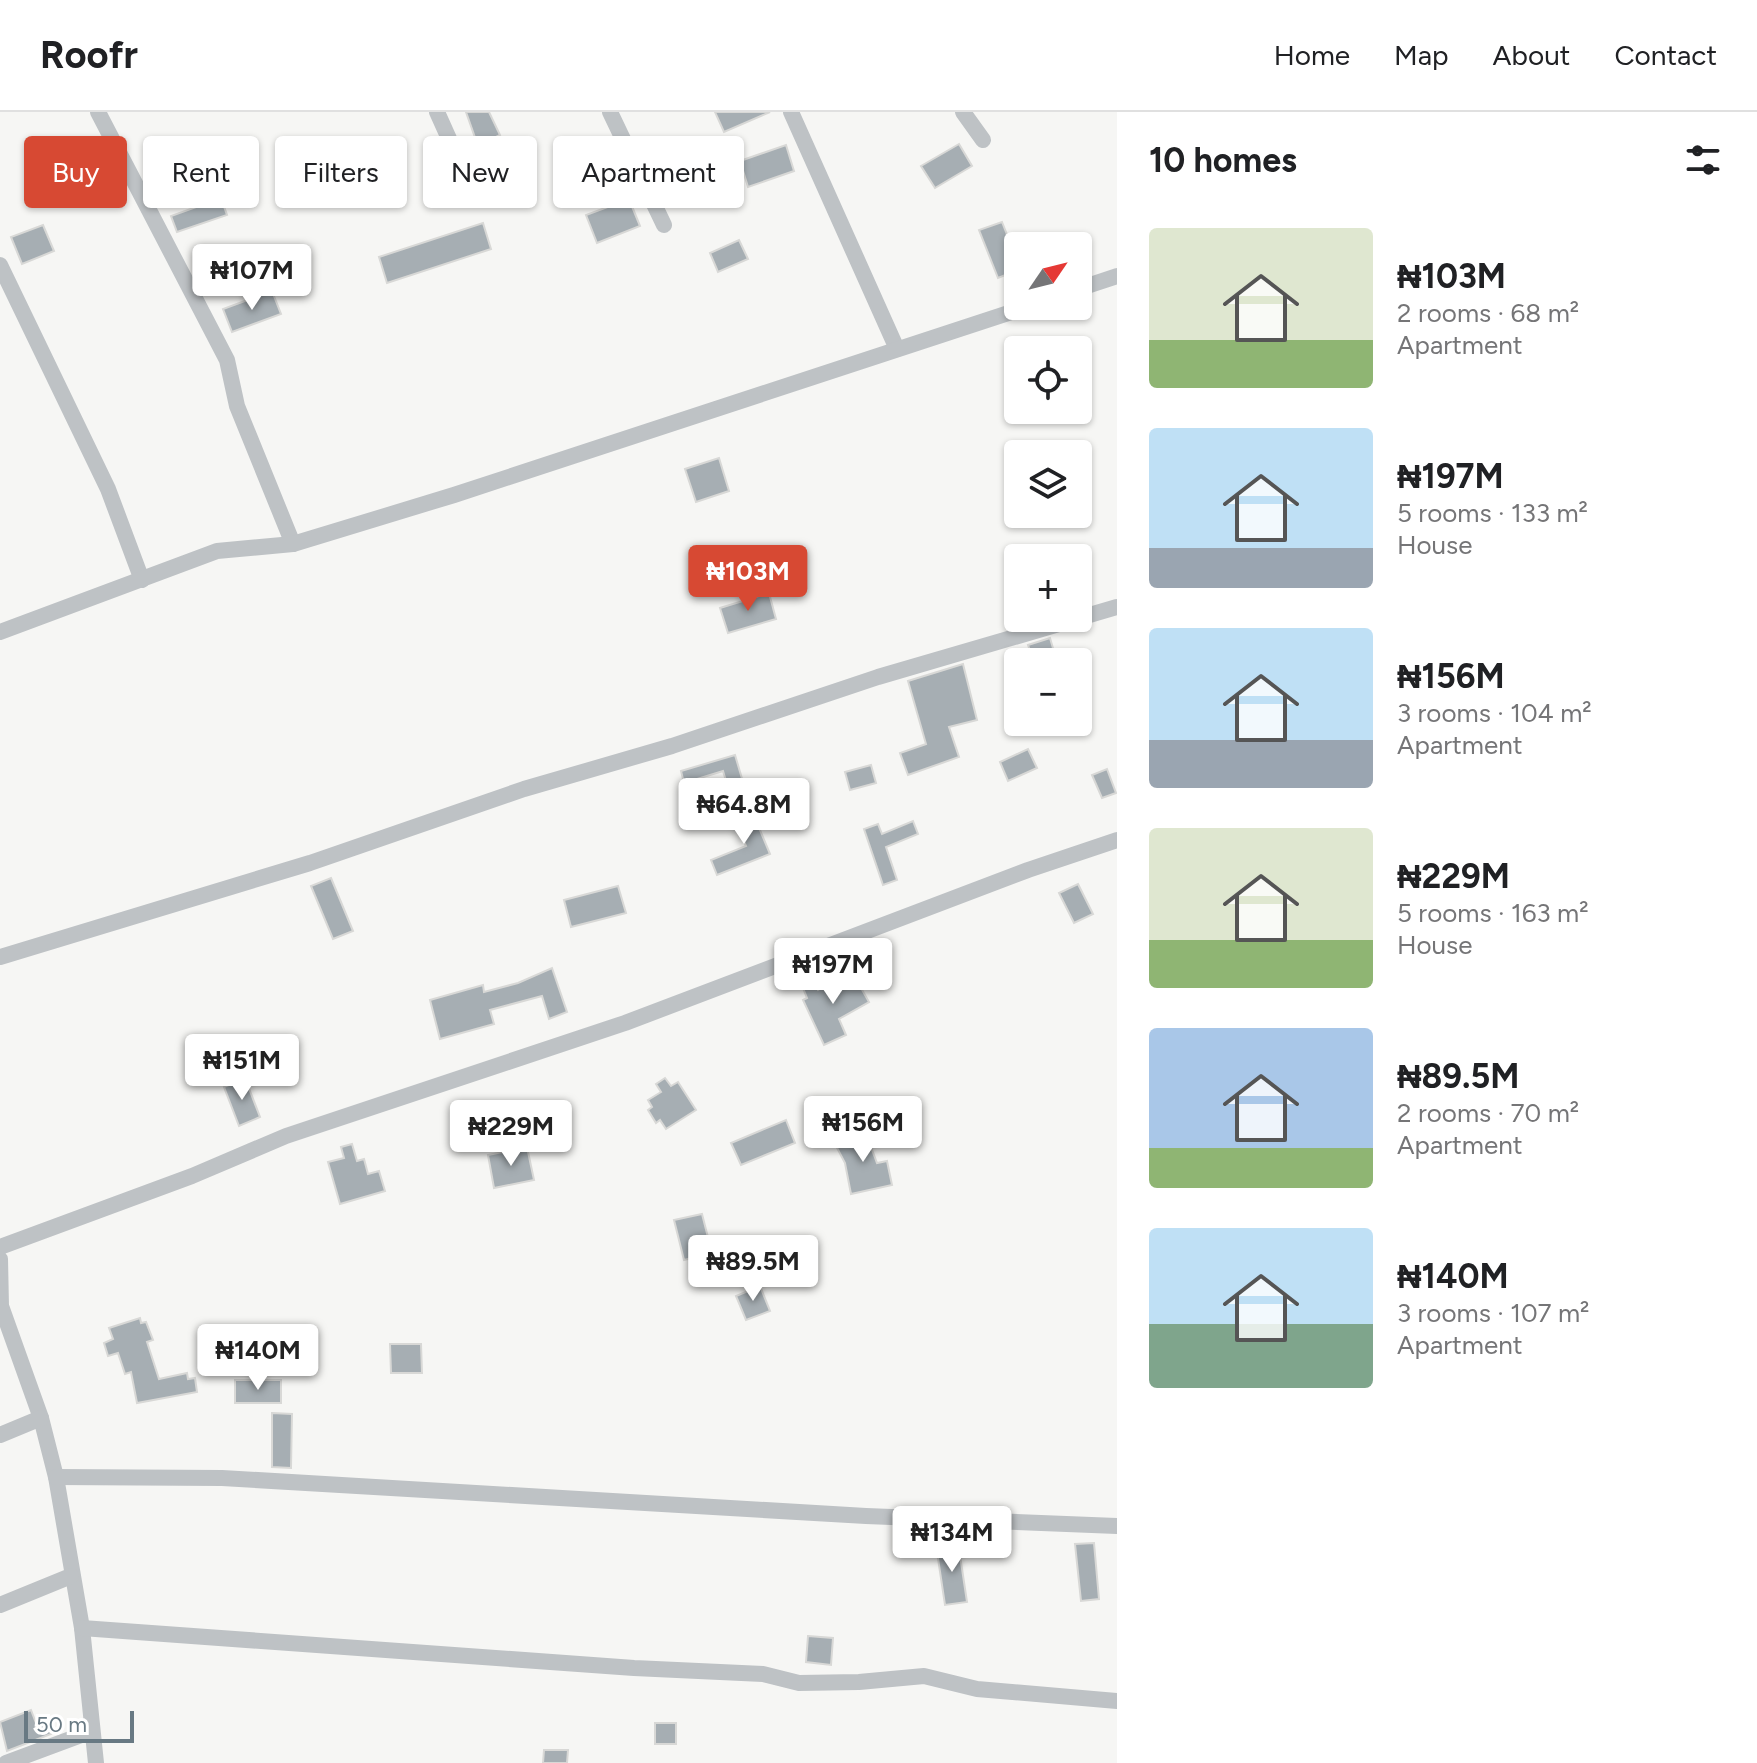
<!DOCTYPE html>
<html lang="en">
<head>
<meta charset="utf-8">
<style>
	body { margin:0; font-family:Figtree,sans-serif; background:#f6f6f6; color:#202124; height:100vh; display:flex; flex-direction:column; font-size:30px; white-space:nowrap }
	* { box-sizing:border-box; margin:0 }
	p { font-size:26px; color:#757577 }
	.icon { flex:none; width:44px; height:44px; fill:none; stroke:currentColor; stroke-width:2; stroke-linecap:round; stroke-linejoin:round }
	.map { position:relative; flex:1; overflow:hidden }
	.side { display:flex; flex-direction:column; background:#fff; width:640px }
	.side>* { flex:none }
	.guide { position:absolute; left:24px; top:24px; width:760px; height:72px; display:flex; gap:16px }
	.needle { width:52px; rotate:55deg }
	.controls { position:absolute; left:1004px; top:120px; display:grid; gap:16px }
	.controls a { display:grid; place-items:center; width:88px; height:88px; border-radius:8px; background:#fff; box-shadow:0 2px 6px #0004; font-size:40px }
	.scale { position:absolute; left:24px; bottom:20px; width:110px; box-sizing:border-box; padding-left:8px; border:4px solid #687983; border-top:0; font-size:22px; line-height:28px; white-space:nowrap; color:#687983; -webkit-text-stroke:6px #fff; paint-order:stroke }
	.price { position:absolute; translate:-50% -68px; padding:0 18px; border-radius:8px; background:#fff; color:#222; font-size:26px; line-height:52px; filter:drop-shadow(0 2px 4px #0008) }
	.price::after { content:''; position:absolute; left:50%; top:48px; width:24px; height:18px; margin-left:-12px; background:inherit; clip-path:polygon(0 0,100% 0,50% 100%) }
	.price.active { background:#d74933; color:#fff }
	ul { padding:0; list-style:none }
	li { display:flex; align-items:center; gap:24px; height:200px; padding:0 32px }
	li span { display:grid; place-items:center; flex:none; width:224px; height:160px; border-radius:8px; color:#555 }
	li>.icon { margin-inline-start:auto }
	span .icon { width:96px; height:96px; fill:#fffc; stroke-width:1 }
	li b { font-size:34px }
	h2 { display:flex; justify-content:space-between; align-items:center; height:96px; padding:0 32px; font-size:34px }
	.pill { padding:0 28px; border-radius:8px; background:#fff; box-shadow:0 2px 6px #0004; font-size:28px; line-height:72px }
	.pill.active { background:#d74933; color:#fff }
	header { display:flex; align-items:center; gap:48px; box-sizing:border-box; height:112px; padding:0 40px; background:#fff; border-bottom:2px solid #e0e0e0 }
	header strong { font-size:38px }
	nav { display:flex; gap:44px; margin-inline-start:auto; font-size:28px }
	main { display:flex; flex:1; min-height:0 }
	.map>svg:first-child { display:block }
	.building { fill:#a6aeb3; stroke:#d8d8d6; stroke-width:2 }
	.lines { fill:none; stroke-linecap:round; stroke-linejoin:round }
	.street { stroke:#bec2c5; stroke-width:16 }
</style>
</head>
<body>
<header>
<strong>Roofr</strong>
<nav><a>Home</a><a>Map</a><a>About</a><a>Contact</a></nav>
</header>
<main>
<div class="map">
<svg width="1117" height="1651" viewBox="0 0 1117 1651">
	<rect width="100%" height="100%" fill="#f6f6f4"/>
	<g class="building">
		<path d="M 466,0 L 489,0 L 500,23 L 478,34 Z"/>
		<path d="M 715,0 L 770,0 L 724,20 Z"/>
		<path d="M 959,32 L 972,54 L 935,76 L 921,54 Z"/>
		<path d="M 786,33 L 794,59 L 748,75 L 740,49 Z"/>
		<path d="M 221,86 L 227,103 L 177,120 L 171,104 Z"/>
		<path d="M 629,87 L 640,114 L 597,131 L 586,103 Z"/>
		<path d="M 1002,110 L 1018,150 L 1018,158 L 998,166 L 979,118 Z"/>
		<path d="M 483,111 L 491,137 L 387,171 L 379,145 Z"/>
		<path d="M 43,113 L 54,139 L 22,152 L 11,125 Z"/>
		<path d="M 739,128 L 748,147 L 718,160 L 710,141 Z"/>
		<path d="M 272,179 L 281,202 L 232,220 L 223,197 Z"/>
		<path d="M 719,346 L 729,379 L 696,390 L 685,357 Z"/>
		<path d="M 769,481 L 776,507 L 728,521 L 720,496 Z"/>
		<path d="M 1050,526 L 1057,550 L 1034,550 L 1028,533 Z"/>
		<path d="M 963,552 L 977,608 L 949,615 L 959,645 L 908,663 L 900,641 L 926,632 L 908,569 Z"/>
		<path d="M 1028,637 L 1037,656 L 1008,669 L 1000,650 Z"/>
		<path d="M 735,643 L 746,680 L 731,685 L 723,659 L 684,671 L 681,659 Z"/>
		<path d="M 871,653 L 876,671 L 850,678 L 845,660 Z"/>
		<path d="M 1107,657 L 1116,681 L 1102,686 L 1092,663 Z"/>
		<path d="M 752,699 L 770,742 L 717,763 L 711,748 L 746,734 L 734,707 Z"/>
		<path d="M 913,709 L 918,722 L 886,735 L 897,768 L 883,773 L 864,717 L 878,712 L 882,722 Z"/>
		<path d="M 331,766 L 353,819 L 333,827 L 311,774 Z"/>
		<path d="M 1078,772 L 1093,802 L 1074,811 L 1059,781 Z"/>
		<path d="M 618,774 L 626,801 L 571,815 L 564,788 Z"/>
		<path d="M 552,856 L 567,900 L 549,907 L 542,884 L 490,898 L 494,912 L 440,927 L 430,888 L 483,873 L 484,880 L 518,871 Z"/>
		<path d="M 846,862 L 850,870 L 856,867 L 869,890 L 839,907 L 846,923 L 824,933 L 803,888 L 807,886 L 803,876 L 814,871 L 818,878 Z"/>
		<path d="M 245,966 L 260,1005 L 239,1014 L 224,975 Z"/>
		<path d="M 665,966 L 671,974 L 678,970 L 696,998 L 666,1017 L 660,1008 L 656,1011 L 648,998 L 652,995 L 648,988 L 661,980 L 656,972 Z"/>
		<path d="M 786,1008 L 795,1031 L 741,1053 L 731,1031 Z"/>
		<path d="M 865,1019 L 877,1051 L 887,1049 L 892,1073 L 851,1082 L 845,1051 L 834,1030 Z"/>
		<path d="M 352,1032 L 357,1049 L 364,1047 L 368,1062 L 379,1059 L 385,1079 L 340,1092 L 328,1050 L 344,1046 L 341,1035 Z"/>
		<path d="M 527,1035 L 534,1068 L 494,1076 L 488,1043 Z"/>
		<path d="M 702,1102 L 712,1141 L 684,1148 L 674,1108 Z"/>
		<path d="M 760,1174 L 770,1199 L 746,1208 L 736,1184 Z"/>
		<path d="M 140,1206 L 141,1211 L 146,1210 L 153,1228 L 147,1230 L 159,1267 L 187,1261 L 188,1267 L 195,1266 L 197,1280 L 137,1291 L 131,1260 L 125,1262 L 118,1241 L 108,1244 L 104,1231 L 113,1227 L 109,1216 Z"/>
		<path d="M 390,1232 L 421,1232 L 422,1261 L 391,1261 Z"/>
		<rect x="235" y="1268" width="46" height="23"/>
		<path d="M 272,1301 L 292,1302 L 291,1356 L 272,1355 Z"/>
		<path d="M 958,1430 L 967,1490 L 945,1493 L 936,1433 Z"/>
		<path d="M 1094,1431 L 1099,1487 L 1081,1489 L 1075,1432 Z"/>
		<path d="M 808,1524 L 833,1526 L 831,1553 L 806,1550 Z"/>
		<path d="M 31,1598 L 36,1611 L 46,1608 L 51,1622 L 7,1639 L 0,1610 Z"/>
		<rect x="655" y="1611" width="21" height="21"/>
		<path d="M 544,1638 L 568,1638 L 567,1651 L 543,1651 Z"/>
	</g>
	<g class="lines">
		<g class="street">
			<path d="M 98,0 L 227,248 L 237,294 L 293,432"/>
			<path d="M 437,0 L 459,49"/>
			<path d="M 610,0 L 664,113"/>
			<path d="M 791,0 L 897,237"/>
			<path d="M 963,0 L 983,28"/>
			<path d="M 0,153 L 108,377 L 142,468"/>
			<path d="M 1078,177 L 1117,164"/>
			<path d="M 0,520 L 217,439 L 293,432 L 454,383 L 1030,194"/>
			<path d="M 0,845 L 310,751 L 524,677 L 672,634 L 878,565 L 1117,495"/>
			<path d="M 0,1135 L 192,1064 L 286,1024 L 625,911 L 1028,758 L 1117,728"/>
			<path d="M 0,1147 L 1,1194 L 41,1306 L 56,1365 L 82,1516 L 96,1651"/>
			<path d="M 0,1323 L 41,1306"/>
			<path d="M 56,1365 L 222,1366 L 866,1404 L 1117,1414"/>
			<path d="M 0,1493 L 71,1464"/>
			<path d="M 82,1516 L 634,1556 L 763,1562 L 799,1571 L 859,1570 L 924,1564 L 977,1577 L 1117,1589"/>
			<path d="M 6,1651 L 92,1619"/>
		</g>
	</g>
</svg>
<div class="controls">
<a><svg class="needle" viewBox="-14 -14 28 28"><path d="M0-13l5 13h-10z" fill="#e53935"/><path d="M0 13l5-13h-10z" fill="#757577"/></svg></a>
<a><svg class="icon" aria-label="locate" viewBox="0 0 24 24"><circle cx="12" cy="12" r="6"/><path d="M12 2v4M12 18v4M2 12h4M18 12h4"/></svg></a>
<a><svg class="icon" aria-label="layers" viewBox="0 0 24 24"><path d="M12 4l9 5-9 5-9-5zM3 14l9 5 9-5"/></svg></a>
<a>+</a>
<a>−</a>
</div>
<div class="scale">50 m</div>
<b class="price" style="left:252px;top:200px">₦107M</b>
<b class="price active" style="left:748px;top:501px">₦103M</b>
<b class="price" style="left:744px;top:734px">₦64.8M</b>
<b class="price" style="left:833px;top:894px">₦197M</b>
<b class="price" style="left:242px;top:990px">₦151M</b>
<b class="price" style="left:863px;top:1052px">₦156M</b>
<b class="price" style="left:511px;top:1056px">₦229M</b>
<b class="price" style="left:753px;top:1191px">₦89.5M</b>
<b class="price" style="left:258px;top:1280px">₦140M</b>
<b class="price" style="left:952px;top:1462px">₦134M</b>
<div class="guide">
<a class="pill active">Buy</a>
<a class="pill">Rent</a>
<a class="pill">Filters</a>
<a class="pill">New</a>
<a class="pill">Apartment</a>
</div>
</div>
<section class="side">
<h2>10 homes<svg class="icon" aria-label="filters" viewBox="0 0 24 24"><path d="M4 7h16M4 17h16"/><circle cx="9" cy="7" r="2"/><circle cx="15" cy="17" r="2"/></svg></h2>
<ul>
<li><span style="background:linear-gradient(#dfe7d0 70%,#8fb573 0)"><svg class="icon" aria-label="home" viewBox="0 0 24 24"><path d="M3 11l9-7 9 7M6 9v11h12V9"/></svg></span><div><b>₦103M</b><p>2 rooms · 68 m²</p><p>Apartment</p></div></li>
<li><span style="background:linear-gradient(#bfe0f5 75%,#9aa5b1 0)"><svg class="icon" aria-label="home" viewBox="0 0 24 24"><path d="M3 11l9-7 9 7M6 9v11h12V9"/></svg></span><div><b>₦197M</b><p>5 rooms · 133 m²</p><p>House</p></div></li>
<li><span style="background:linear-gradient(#bfe0f5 70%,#9aa5b1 0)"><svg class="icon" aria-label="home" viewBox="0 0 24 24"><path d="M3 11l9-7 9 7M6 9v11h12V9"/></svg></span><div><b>₦156M</b><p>3 rooms · 104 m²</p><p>Apartment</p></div></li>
<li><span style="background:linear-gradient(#dfe7d0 70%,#8fb573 0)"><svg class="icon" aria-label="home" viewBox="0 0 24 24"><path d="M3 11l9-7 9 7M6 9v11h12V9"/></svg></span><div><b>₦229M</b><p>5 rooms · 163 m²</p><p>House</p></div></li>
<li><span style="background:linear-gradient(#a9c7e8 75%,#8fb573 0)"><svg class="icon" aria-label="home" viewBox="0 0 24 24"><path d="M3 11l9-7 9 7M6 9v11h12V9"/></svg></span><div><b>₦89.5M</b><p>2 rooms · 70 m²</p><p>Apartment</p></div></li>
<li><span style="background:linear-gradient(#bfe0f5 60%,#7fa58c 0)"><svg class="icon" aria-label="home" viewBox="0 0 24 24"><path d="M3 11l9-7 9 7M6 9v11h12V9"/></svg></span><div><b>₦140M</b><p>3 rooms · 107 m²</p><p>Apartment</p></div></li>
</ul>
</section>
</main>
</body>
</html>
